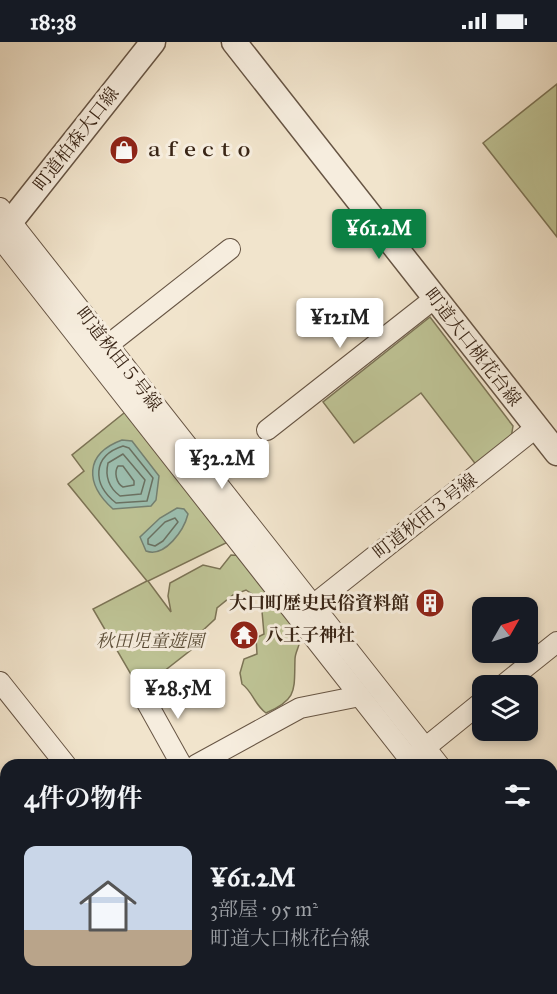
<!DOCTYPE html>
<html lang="ja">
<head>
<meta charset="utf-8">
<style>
	body { margin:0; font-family:"IM FELL Great Primer","Noto Serif JP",serif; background:#20242c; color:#f1f3f6; height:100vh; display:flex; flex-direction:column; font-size:22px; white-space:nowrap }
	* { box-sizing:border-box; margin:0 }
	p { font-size:20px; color:#9ea1a6 }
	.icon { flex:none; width:33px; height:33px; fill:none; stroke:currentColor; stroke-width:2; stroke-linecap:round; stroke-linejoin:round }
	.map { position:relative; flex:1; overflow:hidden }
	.panel { position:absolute; left:0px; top:717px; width:558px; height:236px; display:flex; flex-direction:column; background:#171b24; border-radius:18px 18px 0 0; box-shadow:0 3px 9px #0003 }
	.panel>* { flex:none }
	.needle { width:39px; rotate:51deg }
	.tools { position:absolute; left:472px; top:555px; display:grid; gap:12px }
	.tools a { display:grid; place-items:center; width:66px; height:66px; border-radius:12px; background:#171b24; box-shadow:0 3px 9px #0003; font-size:30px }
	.price { position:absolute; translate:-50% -51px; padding:0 14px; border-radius:6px; background:#fff; color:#222; font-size:20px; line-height:39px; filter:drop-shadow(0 2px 3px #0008) }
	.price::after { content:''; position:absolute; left:50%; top:36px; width:18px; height:14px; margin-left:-9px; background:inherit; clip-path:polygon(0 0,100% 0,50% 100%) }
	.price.active { background:#0b8043; color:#fff }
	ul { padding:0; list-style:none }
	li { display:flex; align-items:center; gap:18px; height:150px; padding:0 24px }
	li span { display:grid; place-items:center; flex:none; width:168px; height:120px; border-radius:12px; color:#555 }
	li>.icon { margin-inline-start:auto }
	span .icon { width:72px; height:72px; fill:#fffc; stroke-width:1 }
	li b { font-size:26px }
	h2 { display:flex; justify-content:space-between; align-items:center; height:72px; padding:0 24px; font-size:26px }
	.status { display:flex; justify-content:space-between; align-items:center; height:42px; padding:0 30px; background:#171b24; direction:ltr }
	.status svg { height:16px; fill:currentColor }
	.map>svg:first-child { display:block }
	.green { fill:#bec395; stroke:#7c7456; stroke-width:1.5 }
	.water { fill:#9cbfb0; stroke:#748172; stroke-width:1.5 }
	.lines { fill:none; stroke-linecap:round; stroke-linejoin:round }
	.shore { stroke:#6a7263; stroke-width:1.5 }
	.minor-casing { stroke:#675544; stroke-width:22 }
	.tertiary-casing { stroke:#675544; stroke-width:27 }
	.minor { stroke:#f6edde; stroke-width:20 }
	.tertiary { stroke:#f6edde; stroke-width:24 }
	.labels { text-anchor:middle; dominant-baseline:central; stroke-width:6; stroke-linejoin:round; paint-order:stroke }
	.street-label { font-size:18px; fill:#392516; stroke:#f6edde }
	.poi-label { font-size:18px; font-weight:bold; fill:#392516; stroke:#f6edde; text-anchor:start }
	.park-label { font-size:18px; font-style:italic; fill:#5a4c36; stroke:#f6edde }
</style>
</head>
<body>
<div class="status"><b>18:38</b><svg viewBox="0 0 49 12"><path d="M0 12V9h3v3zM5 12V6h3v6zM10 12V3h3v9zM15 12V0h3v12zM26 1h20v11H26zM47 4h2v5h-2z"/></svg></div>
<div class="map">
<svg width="557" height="952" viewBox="0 0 557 952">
	<rect width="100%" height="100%" fill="#f1e4cc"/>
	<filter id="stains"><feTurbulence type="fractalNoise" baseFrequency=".00333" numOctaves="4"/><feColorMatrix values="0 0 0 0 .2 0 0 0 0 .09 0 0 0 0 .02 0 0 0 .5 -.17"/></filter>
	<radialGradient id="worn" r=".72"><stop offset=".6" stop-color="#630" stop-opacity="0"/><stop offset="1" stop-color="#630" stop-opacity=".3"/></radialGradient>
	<g class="green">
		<path d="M 557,42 L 557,195 L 483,101 Z"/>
		<path d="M 430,275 L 513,384 L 511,396 L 477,424 L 421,351 L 354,401 L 323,360 Z"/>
		<path d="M 129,367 L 232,498 L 148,539 L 171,570 L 168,554 L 170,541 L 203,523 L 220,527 L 231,513 L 248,514 L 302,579 C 302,586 302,593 300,599 C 299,605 295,611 295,617 C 294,648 298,657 266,671 C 254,662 253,650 242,642 L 240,631 L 244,617 L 257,612 L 256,596 L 264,592 L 261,558 L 246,548 L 233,553 L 217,566 L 215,577 L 201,590 L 188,593 L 196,604 L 140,648 L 93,567 L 147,539 L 68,442 L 84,429 L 72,413 Z"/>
	</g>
	<g class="water">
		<path d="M 122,398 L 132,399 L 159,434 L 156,458 L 151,464 L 113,467 C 85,442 84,412 122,398 Z"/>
		<path d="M 177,466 L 184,467 L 188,472 C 184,488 165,516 146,509 L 140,495 L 160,476 Z"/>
	</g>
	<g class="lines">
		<g class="shore">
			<path d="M 123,404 L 129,406 L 153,436 L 147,459 L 116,461 C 92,442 92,414 123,404 Z"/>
			<path d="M 123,412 L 145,438 L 141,452 L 120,454 C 108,445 105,434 108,421 Z"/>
			<path d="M 118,424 L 123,424 L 134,439 L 134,443 L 123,445 C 116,441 114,430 118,424 Z"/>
			<path d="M 175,476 L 178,480 L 163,499 L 155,504 L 148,502 L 148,497 L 165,480 Z"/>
		</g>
		<g class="minor-casing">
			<g id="minor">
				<path d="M 0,166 L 439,723"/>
				<path d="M 0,196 L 414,723"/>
				<path d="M 108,303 L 230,207"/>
				<path d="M 267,388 L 435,256"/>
				<path d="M 313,563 L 537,385"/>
				<path d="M 0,640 L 66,723"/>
				<path d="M 502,644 L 557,600"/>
				<path d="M 142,652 L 181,722"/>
				<path d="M 415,714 L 483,659"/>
				<path d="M 196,723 L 300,666 L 360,654"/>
				<path d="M 0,775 L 6,775"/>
				<path d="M 0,799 L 6,794"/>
				<path d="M 552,868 L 557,875"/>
				<path d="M 552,899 L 557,905"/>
				<path d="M 241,946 L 246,952"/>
				<path d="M 116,952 L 123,946"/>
			</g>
		</g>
		<g class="tertiary-casing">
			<g id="tertiary">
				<path d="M 234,0 L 557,411"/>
				<path d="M 0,193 L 153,0"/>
			</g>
		</g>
		<use href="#minor" class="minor"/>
		<use href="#tertiary" class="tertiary"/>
	</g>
	<defs>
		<g id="shop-disc" transform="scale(1.5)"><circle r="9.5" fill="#8f2418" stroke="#f6edde"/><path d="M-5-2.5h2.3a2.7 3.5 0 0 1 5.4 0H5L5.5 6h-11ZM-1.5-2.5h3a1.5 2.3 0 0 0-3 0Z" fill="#fff"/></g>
		<g id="building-disc" transform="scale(1.5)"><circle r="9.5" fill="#8f2418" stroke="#f6edde"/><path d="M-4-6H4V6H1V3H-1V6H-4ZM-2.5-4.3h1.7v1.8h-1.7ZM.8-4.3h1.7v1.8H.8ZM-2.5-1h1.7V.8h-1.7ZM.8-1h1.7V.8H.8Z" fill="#fff"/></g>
		<g id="temple-disc" transform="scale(1.5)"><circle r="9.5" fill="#8f2418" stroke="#f6edde"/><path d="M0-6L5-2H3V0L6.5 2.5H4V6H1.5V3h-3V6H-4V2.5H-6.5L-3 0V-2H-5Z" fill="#fff"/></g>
	</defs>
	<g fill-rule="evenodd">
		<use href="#shop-disc" x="124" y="108"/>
		<use href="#building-disc" x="430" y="561"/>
		<use href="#temple-disc" x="244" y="593"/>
	</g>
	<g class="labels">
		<g class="street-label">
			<text transform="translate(76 97) rotate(-52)">町道柏森大口線</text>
			<text transform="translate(473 305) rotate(52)">町道大口桃花台線</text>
			<text transform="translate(119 317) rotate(52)">町道秋田５号線</text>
			<text transform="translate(425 474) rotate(-38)">町道秋田３号線</text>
		</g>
		<g class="poi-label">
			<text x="145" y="108">ａｆｅｃｔｏ</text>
			<text x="409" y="561" text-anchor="end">大口町歴史民俗資料館</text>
			<text x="265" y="593">八王子神社</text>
		</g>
		<g class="park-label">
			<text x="150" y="599">秋田児童遊園</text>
		</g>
	</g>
	<rect width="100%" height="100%" filter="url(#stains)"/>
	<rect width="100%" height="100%" fill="url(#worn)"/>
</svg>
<div class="tools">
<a><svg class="needle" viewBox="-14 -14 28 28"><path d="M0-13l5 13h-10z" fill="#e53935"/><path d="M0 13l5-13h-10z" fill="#9ea1a6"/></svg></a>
<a><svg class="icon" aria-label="layers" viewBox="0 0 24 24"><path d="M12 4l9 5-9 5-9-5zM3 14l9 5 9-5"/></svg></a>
</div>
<b class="price active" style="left:379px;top:218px">¥61.2M</b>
<b class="price" style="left:340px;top:307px">¥121M</b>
<b class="price" style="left:222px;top:448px">¥32.2M</b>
<b class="price" style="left:178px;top:678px">¥28.5M</b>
<section class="panel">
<h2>4件の物件<svg class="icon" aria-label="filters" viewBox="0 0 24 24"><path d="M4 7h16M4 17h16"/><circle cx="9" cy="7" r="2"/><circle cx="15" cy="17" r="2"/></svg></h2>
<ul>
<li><span style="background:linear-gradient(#c9d6e8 70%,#b9a48a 0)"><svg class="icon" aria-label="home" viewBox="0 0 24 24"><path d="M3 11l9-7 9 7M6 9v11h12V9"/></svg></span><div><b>¥61.2M</b><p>3部屋 · 95 m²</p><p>町道大口桃花台線</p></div></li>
</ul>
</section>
</div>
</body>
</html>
